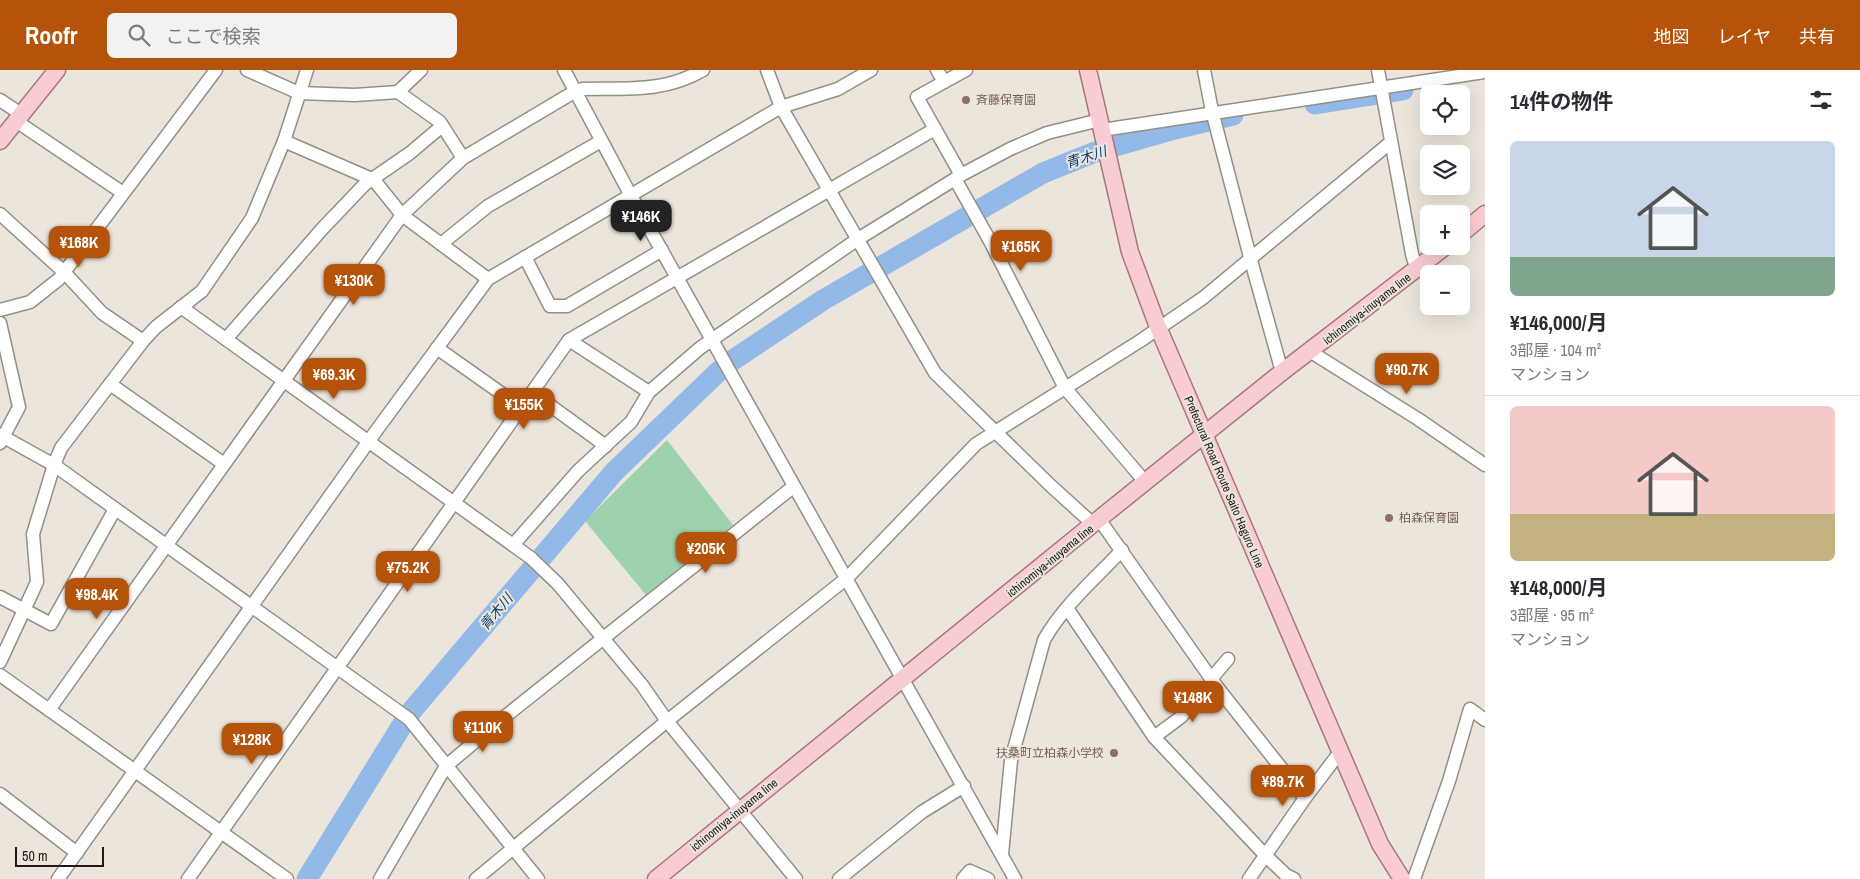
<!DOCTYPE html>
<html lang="ja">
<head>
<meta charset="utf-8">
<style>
	body { margin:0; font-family:"Archivo Narrow","Noto Sans JP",sans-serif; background:#f2f2f3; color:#2b2b33; height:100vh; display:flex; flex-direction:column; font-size:19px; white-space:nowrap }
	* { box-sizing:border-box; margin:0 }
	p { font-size:16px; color:#7c7c81 }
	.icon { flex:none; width:28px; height:28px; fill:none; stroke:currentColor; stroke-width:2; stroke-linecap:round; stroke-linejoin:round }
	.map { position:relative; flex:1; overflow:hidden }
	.drawer { display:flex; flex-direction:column; background:#fff; width:375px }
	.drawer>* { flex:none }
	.buttons { position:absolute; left:1420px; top:15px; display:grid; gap:10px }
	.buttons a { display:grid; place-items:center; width:50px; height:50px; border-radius:8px; background:#fff; box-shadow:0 5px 20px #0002; font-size:25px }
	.scale { position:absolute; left:15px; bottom:12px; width:89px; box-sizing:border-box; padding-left:5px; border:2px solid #1d1b17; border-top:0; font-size:14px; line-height:18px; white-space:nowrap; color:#1d1b17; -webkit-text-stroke:4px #ebe5db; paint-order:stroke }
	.price { position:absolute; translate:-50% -42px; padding:0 11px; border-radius:10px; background:#b45309; color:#fff; font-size:16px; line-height:32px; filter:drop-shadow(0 1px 2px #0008) }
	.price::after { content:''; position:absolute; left:50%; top:30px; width:15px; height:11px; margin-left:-8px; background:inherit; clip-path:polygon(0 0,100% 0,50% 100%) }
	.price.selected { background:#222; color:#fff }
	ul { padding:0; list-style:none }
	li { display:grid; align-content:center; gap:10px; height:265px; padding:0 25px }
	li+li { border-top:1px solid #e1e1e2 }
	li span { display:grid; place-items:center; height:155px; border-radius:8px; color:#555 }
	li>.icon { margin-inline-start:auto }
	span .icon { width:90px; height:90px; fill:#fffc; stroke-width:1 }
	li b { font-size:21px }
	h2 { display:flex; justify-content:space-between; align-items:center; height:60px; padding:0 25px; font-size:21px }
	header { display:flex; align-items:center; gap:30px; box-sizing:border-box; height:70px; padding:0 25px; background:#b45309; color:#fff }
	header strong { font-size:24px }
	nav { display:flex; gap:28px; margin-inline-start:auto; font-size:18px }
	.search { width:350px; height:45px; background:#f2f2f3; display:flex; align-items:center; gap:12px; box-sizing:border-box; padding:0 18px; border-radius:8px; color:#7c7c81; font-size:19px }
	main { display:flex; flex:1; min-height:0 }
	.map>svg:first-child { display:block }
	.green { fill:#9dd2ae }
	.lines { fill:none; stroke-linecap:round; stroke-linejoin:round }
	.river { stroke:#92b9e8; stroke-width:21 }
	.minor-casing { stroke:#958f86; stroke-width:15 }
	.major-casing { stroke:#a9777d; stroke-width:19 }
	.minor { stroke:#fff; stroke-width:12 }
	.major { stroke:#f9cbd2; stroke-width:16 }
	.education-dot { fill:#8d6e63; stroke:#ebe5db; stroke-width:2 }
	.labels { text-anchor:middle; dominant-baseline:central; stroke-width:4; stroke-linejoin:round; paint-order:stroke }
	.education-label { font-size:12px; fill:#785e54; stroke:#ebe5db; text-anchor:start }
	.street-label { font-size:12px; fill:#1d1b17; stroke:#ebe5db }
	.water-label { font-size:14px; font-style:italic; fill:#084279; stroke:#ebe5db }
</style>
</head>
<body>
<header>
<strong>Roofr</strong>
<div class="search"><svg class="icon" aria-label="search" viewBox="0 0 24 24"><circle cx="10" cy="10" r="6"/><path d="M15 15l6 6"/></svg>ここで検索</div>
<nav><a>地図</a><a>レイヤ</a><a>共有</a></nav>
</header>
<main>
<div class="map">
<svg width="1485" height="809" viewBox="0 0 1485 809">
	<rect width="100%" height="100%" fill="#ebe5db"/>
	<path class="green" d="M 667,370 L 733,455 L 646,525 L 585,451 Z"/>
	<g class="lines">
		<g class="river">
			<path d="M 1315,34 L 1403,20"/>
			<path d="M 733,290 L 823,230 L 1043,103 L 1095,82 L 1171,60 L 1233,45"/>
			<path d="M 307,809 L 409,644 L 614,402 L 719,301"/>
		</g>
		<g class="minor-casing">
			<g id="minor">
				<path d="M 247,0 L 299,23 L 355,25 L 398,22 L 421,0"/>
				<path d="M 564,0 L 630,124 L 1015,809"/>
				<path d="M 767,0 L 781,37 L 935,303 L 1050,415 L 1094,455"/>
				<path d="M 937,0 L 944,12 L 917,27 L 961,105 L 955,109 L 990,171 L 1065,318 L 1146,413"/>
				<path d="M 1204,0 L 1212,41 L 1250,187 L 1282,302"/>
				<path d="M 1378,0 L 1412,184 L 1417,201"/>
				<path d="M 944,12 L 966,0"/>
				<path d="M 398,22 L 440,52 L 463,88"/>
				<path d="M 0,30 L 21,44"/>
				<path d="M 16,51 L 123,123"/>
				<path d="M 1102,60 L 1485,2"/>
				<path d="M 284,71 L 374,110 L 402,145 L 488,209"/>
				<path d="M 961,105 L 1010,79 L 1047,63 L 1100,50"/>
				<path d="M 0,144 L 64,202 L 102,243 L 143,271"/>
				<path d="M 441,174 L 488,136 L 601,71"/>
				<path d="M 525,187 L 550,236 L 567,236 L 662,180"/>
				<path d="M 181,237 L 531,488 L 558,514 L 642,615 L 667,651 L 796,809"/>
				<path d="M 0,240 L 30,232 L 59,209 L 216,0"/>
				<path d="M 0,253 L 19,337 L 0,373"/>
				<path d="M 226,269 L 323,158 L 365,114 L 410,83 L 442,56"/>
				<path d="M 569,270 L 649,322"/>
				<path d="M 437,278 L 522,338"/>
				<path d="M 1311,282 L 1418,349 L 1485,395"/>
				<path d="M 110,314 L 224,394"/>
				<path d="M 533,323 L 606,376"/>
				<path d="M 0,365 L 54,395 L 409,649 L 538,809"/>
				<path d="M 1099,449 L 1217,617 L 1305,728"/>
				<path d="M 513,475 L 578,401 L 631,352 L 649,322 L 700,278 L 858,169 L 955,109"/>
				<path d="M 0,527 L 51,554 L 115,439"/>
				<path d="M 1067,538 L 1154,667 L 1266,786 L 1286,805 L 1294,809"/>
				<path d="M 0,592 L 37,512 L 33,464 L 54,395 L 61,378 L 143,271 L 156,257 L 202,221 L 252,148 L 284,71 L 307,0"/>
				<path d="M 0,605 L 287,809"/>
				<path d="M 1211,609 L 1228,589"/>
				<path d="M 49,640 L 402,145 L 463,88 L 574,22 L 582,19 C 626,18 663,23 703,0"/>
				<path d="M 1154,667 L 1181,647 L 1188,638 L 1217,617"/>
				<path d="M 0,724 L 77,783"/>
				<path d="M 1002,784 L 1011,690 L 1044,570 C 1063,536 1095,509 1122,480"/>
				<path d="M 58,809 L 376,361 L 488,209 L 781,37 L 838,19 L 871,0"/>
				<path d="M 188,809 L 569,270 L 935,59"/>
				<path d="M 380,809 L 446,696 L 502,649 L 793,417"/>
				<path d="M 476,809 L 667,651 L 847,508 L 976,374 L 1140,271 L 1203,228 L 1391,72"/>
				<path d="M 839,809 L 922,742 L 964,716"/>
				<path d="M 963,809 L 970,801 L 988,809"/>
				<path d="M 1249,809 L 1305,728 L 1340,682"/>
				<path d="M 1414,809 L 1449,711 L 1470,639 L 1485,650"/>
			</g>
		</g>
		<g class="major-casing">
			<g id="major">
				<path d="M 1088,0 L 1130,182 L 1158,257 L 1380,774 L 1402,809"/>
				<path d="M 0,71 L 57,0"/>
				<path d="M 1461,164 L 1485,144"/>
				<path d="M 656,809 L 1099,449 L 1282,302 L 1446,176"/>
			</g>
		</g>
		<use href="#minor" class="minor"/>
		<use href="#major" class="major"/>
	</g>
	<g class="education-dot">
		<circle cx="966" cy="30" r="5"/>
		<circle cx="1389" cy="448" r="5"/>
		<circle cx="1114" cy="683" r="5"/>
	</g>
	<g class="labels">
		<g class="education-label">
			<text x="976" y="30">斉藤保育園</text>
			<text x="1399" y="448">柏森保育園</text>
			<text x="1104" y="683" text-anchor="end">扶桑町立柏森小学校</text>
		</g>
		<g class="street-label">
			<text transform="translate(1367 239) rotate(-38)">ichinomiya-inuyama line</text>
			<text transform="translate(1224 412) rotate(67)">Prefectural Road Route Saito Haguro Line</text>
			<text transform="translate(1050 491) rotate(-39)">ichinomiya-inuyama line</text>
			<text transform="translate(734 745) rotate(-39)">ichinomiya-inuyama line</text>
		</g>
		<g class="water-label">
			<text transform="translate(1086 87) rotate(-18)">青木川</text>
			<text transform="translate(496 542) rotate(-50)">青木川</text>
		</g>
	</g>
</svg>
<div class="buttons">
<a><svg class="icon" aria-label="locate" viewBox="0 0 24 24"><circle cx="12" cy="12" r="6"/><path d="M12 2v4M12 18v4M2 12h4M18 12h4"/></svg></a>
<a><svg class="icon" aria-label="layers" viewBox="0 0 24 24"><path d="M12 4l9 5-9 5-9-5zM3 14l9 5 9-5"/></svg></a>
<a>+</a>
<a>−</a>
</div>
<div class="scale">50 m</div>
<b class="price selected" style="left:641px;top:172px">¥146K</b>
<b class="price" style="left:79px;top:198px">¥168K</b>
<b class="price" style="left:1021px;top:202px">¥165K</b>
<b class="price" style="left:354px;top:236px">¥130K</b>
<b class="price" style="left:1407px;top:325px">¥90.7K</b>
<b class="price" style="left:334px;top:330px">¥69.3K</b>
<b class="price" style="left:524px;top:360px">¥155K</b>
<b class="price" style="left:706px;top:504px">¥205K</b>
<b class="price" style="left:408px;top:523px">¥75.2K</b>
<b class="price" style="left:97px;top:550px">¥98.4K</b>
<b class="price" style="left:1193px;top:653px">¥148K</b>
<b class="price" style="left:483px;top:683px">¥110K</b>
<b class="price" style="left:252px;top:695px">¥128K</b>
<b class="price" style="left:1283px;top:737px">¥89.7K</b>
</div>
<section class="drawer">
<h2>14件の物件<svg class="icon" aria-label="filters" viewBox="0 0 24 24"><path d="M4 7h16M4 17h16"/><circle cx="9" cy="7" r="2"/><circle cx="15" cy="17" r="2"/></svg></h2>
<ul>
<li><span style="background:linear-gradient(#c9d6e8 75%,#7fa58c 0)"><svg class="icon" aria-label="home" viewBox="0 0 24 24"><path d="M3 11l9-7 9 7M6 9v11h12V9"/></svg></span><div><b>¥146,000/月</b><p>3部屋 · 104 m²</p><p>マンション</p></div></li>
<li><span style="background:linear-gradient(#f6c9c9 70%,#c2b280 0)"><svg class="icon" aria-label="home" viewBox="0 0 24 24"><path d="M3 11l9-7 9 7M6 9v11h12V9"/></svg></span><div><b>¥148,000/月</b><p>3部屋 · 95 m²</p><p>マンション</p></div></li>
</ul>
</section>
</main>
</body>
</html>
